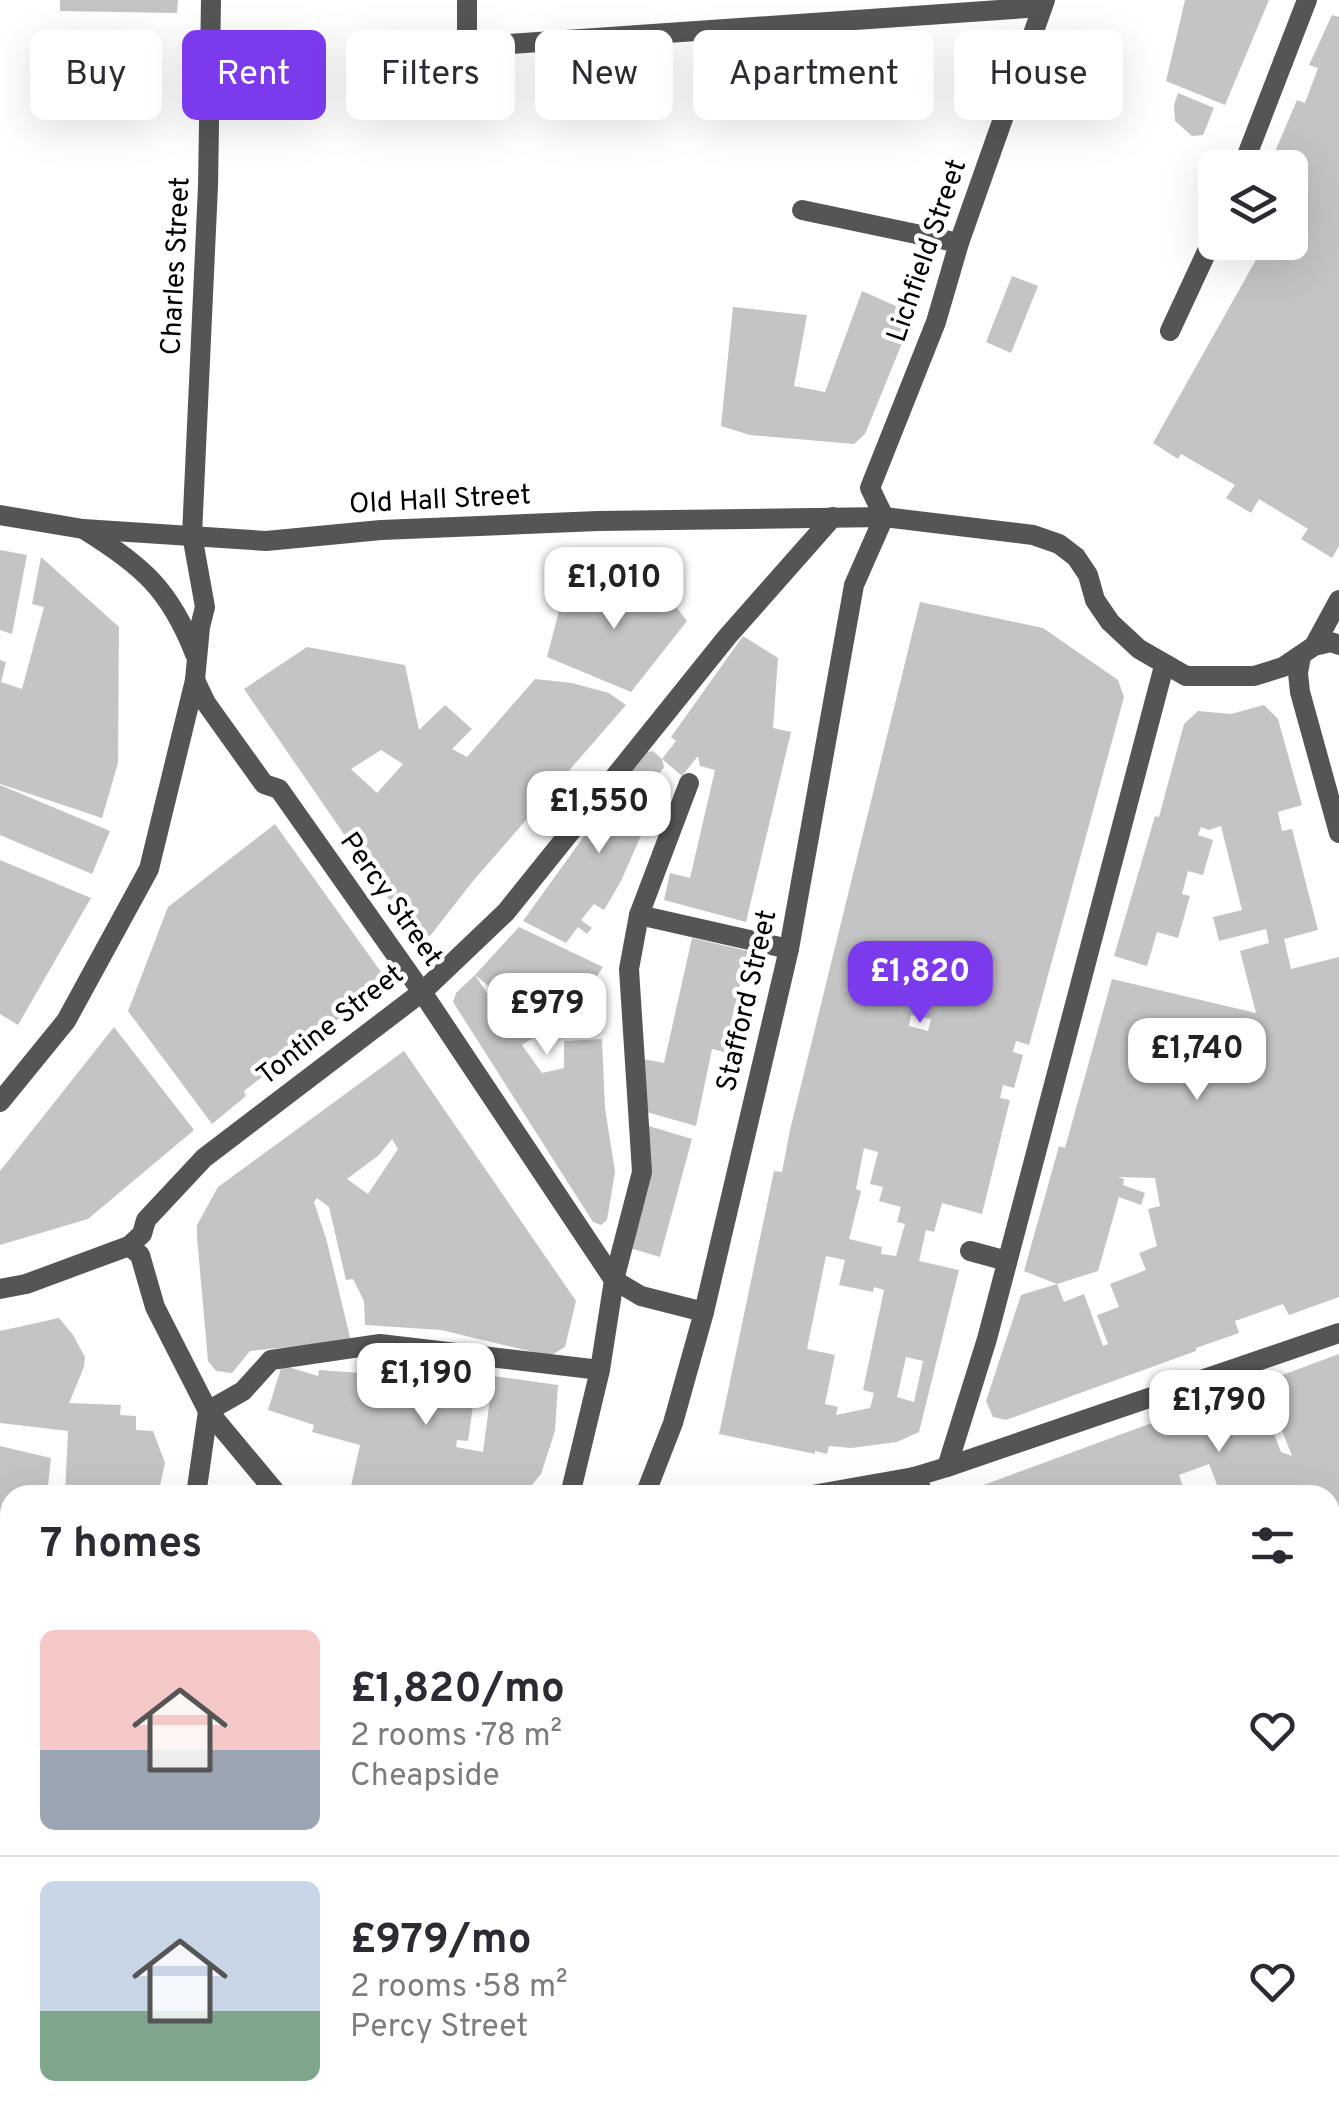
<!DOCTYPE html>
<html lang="en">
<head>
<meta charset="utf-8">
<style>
	body { margin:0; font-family:Overpass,sans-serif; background:#f2f2f3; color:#2b2b33; height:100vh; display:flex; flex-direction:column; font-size:38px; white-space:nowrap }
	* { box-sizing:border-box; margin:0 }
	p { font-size:32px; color:#7c7c81 }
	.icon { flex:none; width:55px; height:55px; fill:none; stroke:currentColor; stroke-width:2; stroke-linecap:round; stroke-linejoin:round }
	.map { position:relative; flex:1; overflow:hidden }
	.sheet { position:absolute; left:0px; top:1485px; width:1340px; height:642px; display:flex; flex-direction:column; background:#fff; border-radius:30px 30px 0 0; box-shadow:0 10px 40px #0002 }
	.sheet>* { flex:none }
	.banner { position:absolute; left:30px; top:30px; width:1280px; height:90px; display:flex; gap:20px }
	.buttons { position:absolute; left:1198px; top:150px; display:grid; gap:20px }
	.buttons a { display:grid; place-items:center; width:110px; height:110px; border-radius:15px; background:#fff; box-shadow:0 10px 40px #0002; font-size:50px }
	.price { position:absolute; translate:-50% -85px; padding:0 22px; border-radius:20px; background:#fff; color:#222; font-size:32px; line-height:65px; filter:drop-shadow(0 2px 5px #0008) }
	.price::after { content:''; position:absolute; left:50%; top:60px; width:30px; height:22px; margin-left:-15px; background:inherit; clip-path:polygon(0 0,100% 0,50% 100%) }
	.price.active { background:#7c3aed; color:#fff }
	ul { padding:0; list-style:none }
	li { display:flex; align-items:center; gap:30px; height:250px; padding:0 40px }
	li+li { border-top:2px solid #e1e1e2 }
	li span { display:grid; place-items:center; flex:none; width:280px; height:200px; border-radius:15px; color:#555 }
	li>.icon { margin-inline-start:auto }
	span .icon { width:120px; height:120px; fill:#fffc; stroke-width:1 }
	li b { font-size:42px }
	h2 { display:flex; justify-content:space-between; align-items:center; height:120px; padding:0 40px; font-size:42px }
	.pill { padding:0 35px; border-radius:15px; background:#fff; box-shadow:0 10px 40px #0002; font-size:35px; line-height:90px }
	.pill.active { background:#7c3aed; color:#fff }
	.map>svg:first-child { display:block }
	.building { fill:#c4c4c4; fill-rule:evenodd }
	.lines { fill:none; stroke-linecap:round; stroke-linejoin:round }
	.lane { stroke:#555; stroke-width:20 }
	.street { stroke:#555; stroke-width:20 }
	.labels { text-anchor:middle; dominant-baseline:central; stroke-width:9; stroke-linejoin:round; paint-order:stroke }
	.street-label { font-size:28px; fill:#000; stroke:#fff }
</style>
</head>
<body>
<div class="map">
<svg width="1339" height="2126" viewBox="0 0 1339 2126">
	<rect width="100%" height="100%" fill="#fff"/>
	<g class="building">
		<path d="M 60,0 L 178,0 L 177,13 L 60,11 Z"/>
		<path d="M 1185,0 L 1269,0 L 1225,105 L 1166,81 Z"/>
		<path d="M 1332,15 L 1339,17 L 1339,546 L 1332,558 L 1301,539 L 1308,529 L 1259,499 L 1251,513 L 1226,498 L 1235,485 L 1181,454 L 1178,459 L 1153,443 L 1266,242 L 1290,242 L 1290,168 L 1268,168 L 1297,100 L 1305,103 L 1318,68 L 1309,65 Z"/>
		<path d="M 1178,93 L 1214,108 L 1203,135 L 1192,136 L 1175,121 L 1174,105 Z"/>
		<path d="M 1012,276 L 1038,286 L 1011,353 L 986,342 Z"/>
		<path d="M 862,291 L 914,314 L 865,434 L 854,444 L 750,435 L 721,426 L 733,307 L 807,315 L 794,386 L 825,392 Z"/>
		<path d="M 0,550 L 27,555 L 12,634 L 0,630 Z"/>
		<path d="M 41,557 L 119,627 L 118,763 L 102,818 L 0,784 L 0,660 L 6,662 L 1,682 L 22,689 L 44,607 L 32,604 Z"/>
		<path d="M 618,585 L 670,599 L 687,621 L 631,692 L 547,657 L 565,588 Z"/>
		<path d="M 920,602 L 1043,628 L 1118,680 L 1124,697 L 1029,1045 L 1016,1041 L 1013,1052 L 1023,1055 L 1014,1088 L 1003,1085 L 1000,1098 L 1010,1100 L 982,1214 L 942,1203 L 934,1232 L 926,1230 L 919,1261 L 959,1270 L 919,1432 L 897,1442 L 851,1448 L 829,1446 L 827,1454 L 815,1451 L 815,1454 L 719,1434 L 774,1171 L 782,1172 L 790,1130 ZM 911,1015 L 931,1019 L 928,1031 L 909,1026 ZM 864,1148 L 878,1152 L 870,1184 L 883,1187 L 879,1201 L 901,1207 L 897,1222 L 905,1224 L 896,1256 L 881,1254 L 882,1247 L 849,1239 L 861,1191 L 856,1189 ZM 826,1256 L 845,1260 L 839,1285 L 873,1292 L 874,1287 L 884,1290 L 863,1390 L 874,1393 L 870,1408 L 836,1415 L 838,1407 L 825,1404 L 835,1355 L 807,1349 ZM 906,1357 L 923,1361 L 914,1402 L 897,1397 Z"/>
		<path d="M 743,636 L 778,658 L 773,728 L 791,732 L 746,922 L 664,900 L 670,873 L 690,878 L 715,770 L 700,766 L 698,756 L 682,776 L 662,759 L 676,741 L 671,737 Z"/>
		<path d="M 307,647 L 405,665 L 419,730 L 445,705 L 472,729 L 452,749 L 467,757 L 535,679 L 572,683 L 609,693 L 626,705 L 473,881 L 430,936 L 412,933 L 244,689 ZM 381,750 L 403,764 L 377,793 L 351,769 Z"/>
		<path d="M 1264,705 L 1278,719 L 1302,805 L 1278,812 L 1282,831 L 1292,829 L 1318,930 L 1284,939 L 1291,969 L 1339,957 L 1339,1297 L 1289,1315 L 1283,1304 L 1235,1321 L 1239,1333 L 1196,1348 L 1196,1351 L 1006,1420 L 993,1417 L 986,1401 L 1021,1295 L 1057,1284 L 1064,1302 L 1084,1294 L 1103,1346 L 1108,1344 L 1097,1315 L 1119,1307 L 1110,1284 L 1146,1270 L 1139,1253 L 1157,1246 L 1148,1209 L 1160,1206 L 1155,1178 L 1118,1177 L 1124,1179 L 1123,1185 L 1145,1193 L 1141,1205 L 1119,1197 L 1098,1271 L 1057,1284 L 1024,1271 L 1059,1146 L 1065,1148 L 1112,979 L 1256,1013 L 1240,951 L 1269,943 L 1266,929 L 1219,941 L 1213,917 L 1242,910 L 1221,826 L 1209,830 L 1201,827 L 1198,835 L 1213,840 L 1203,875 L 1188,871 L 1182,894 L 1190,896 L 1178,938 L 1157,932 L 1147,966 L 1114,956 L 1155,816 L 1159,817 L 1184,724 L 1198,711 L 1231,714 Z"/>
		<path d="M 653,751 L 662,759 L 664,767 L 652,784 L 658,788 L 650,815 L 621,881 L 604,910 L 594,904 L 581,920 L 592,928 L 587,934 L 578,927 L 566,943 L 523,921 L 644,753 Z"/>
		<path d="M 0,785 L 110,831 L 92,874 L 0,835 Z"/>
		<path d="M 275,824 L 391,986 L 353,1016 L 349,1011 L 316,1036 L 319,1039 L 281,1066 L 279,1064 L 244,1091 L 246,1096 L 212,1124 L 128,1011 L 168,907 Z"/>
		<path d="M 0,860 L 91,898 L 18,1025 L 0,1014 Z"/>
		<path d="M 519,927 L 603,967 L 580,1001 L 570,996 L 546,1030 L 522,1045 L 542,1073 L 564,1068 L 564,1041 L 602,1039 L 605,1108 L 615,1172 L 607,1220 L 601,1225 L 593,1222 L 453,1002 L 456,993 L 475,975 L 504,1019 L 516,1008 L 475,975 Z"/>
		<path d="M 692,938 L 748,951 L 724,1052 L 712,1049 L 696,1126 L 636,1109 L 643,1059 L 664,1063 Z"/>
		<path d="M 114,1027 L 194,1130 L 88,1219 L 0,1245 L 0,1171 Z"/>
		<path d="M 404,1051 L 576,1301 L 565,1347 L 550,1356 L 441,1330 L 365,1325 L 364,1301 L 353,1279 L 346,1280 L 329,1207 L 317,1198 L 314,1202 L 326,1238 L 351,1341 L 250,1351 L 232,1373 L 216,1371 L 208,1361 L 197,1237 L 197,1225 L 218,1187 ZM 392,1139 L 398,1149 L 368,1194 L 347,1179 L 379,1155 Z"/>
		<path d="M 649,1126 L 692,1139 L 660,1257 L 623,1246 Z"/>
		<path d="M 59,1318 L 73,1335 L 85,1357 L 84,1367 L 69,1403 L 121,1405 L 120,1415 L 136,1416 L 136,1430 L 153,1431 L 165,1463 L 160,1486 L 154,1495 L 65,1495 L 68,1431 L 0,1423 L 0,1331 Z"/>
		<path d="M 1339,1354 L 1339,1674 L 1330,1670 L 1330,1495 L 1221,1495 L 1209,1464 L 1179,1475 L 1186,1495 L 956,1495 ZM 1281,1428 L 1292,1456 L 1281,1452 L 1273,1431 Z"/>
		<path d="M 427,1364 L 484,1373 L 480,1399 L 474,1398 L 468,1441 L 457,1440 L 456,1447 L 483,1452 L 493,1376 L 558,1385 L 555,1431 L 541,1474 L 527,1491 L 522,1495 L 349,1495 L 360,1445 L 312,1432 L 314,1425 L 268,1410 L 282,1365 L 318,1376 L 319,1370 L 374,1374 Z"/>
		<path d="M 0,1446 L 51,1458 L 47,1495 L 10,1495 L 10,1567 L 0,1568 Z"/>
		<path d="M 1339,1735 L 1339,1795 L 1330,1791 L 1330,1738 Z"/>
		<path d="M 1333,1806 L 1339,1809 L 1339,1835 L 1330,1831 Z"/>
		<path d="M 0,1819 L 10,1827 L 10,2118 L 276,2118 L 273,2126 L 0,2126 Z"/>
		<path d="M 1330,1847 L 1339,1851 L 1339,1957 L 1330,1978 Z"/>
		<path d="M 1339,2029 L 1339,2092 L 1330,2104 L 1330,2040 Z"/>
		<path d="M 694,2118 L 858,2118 L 863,2126 L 687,2126 Z"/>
		<path d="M 904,2118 L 952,2118 L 946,2126 L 923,2126 Z"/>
		<path d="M 1009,2118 L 1174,2118 L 1167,2126 L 1006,2126 L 1004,2124 Z"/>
	</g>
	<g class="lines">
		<g class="lane">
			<path d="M 1242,168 L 1283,62"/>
			<path d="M 802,210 L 959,243"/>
			<path d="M 1170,331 L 1215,234"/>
			<path d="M 639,915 L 789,949"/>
			<path d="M 614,1280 L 642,1172 L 629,969 L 639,915 L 689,783"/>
			<path d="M 519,2126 L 524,2119"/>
		</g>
		<g class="street">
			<path d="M 467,0 L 467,47 L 1042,7"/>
			<path d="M 1283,62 L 1307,0"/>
			<path d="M 0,515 L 83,529 L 266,541 L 381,530 L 598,521 L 884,517 L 1033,535 L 1059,544 L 1076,557 L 1088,575 L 1095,600 L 1110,622 L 1139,649 L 1186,676 L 1254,676 L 1283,667 L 1314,646 L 1331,642 L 1339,645"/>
			<path d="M 884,517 L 870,488 L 936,322 L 959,243 L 1045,0"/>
			<path d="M 85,530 C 143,566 170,590 195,654"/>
			<path d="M 1314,646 L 1339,600"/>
			<path d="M 1301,656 L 1298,673 L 1300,692 L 1339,833"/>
			<path d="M 195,680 L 206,703 L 264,784 L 279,789 L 422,992 L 614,1280 L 641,1296 L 704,1312"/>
			<path d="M 0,1102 L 66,1021 L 149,869 L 195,680 L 200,627 L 205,607 L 192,535 L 208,186 L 211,0"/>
			<path d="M 129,1246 L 140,1255 L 155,1307 L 208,1411 L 278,1495"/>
			<path d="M 970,1251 L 1007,1261"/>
			<path d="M 0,1289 L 26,1284 L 129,1246 L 142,1234 L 146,1220 L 204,1158 L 422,992 L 506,912 L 727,637 L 833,517"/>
			<path d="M 947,1467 L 987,1339 L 1164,666"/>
			<path d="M 914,1477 L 925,1495"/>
			<path d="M 196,1495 L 208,1411 L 243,1391 L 271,1360 L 380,1344 L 600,1370"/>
			<path d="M 570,1495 L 600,1370 L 614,1280"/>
			<path d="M 645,1495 L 673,1423 L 704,1312 L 789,949 L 854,585 L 884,517"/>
			<path d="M 812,1495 L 914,1477 L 947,1467 L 1339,1333"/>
			<path d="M 0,1606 L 10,1604"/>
			<path d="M 1330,1681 L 1339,1685"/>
			<path d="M 0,1768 L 10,1777"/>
			<path d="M 1255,2118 L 1267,2126"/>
			<path d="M 318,2126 L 320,2118"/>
			<path d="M 667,2126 L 673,2118"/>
			<path d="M 988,2126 L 995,2118"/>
		</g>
	</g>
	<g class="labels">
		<g class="street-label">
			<text transform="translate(928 251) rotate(-71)">Lichfield Street</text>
			<text transform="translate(177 266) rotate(-87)">Charles Street</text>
			<text transform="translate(440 501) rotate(-3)">Old Hall Street</text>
			<text transform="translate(390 900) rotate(55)">Percy Street</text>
			<text transform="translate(748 1001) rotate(-77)">Stafford Street</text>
			<text transform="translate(331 1026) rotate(-38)">Tontine Street</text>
		</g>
	</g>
</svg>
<div class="buttons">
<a><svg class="icon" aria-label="layers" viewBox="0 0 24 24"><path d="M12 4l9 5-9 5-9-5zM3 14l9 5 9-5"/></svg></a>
</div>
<b class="price" style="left:614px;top:632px">£1,010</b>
<b class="price" style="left:599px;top:856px">£1,550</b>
<b class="price active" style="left:920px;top:1026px">£1,820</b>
<b class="price" style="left:547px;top:1058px">£979</b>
<b class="price" style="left:1197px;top:1103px">£1,740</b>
<b class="price" style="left:426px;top:1428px">£1,190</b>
<b class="price" style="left:1219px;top:1455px">£1,790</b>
<div class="banner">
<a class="pill">Buy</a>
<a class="pill active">Rent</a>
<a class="pill">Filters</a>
<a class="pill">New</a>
<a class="pill">Apartment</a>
<a class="pill">House</a>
</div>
<section class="sheet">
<h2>7 homes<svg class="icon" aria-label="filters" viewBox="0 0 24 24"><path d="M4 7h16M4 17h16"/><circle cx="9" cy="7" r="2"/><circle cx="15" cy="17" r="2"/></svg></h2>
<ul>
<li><span style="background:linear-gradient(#f6c9c9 60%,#9aa5b1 0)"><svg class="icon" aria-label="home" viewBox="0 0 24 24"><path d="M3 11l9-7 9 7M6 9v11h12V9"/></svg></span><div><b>£1,820/mo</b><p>2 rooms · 78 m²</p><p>Cheapside</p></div><svg class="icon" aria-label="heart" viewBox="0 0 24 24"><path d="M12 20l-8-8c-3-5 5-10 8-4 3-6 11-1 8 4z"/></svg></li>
<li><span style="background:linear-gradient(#c9d6e8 65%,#7fa58c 0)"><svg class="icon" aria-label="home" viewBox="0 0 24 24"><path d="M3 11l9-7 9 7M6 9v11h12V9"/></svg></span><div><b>£979/mo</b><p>2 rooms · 58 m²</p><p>Percy Street</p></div><svg class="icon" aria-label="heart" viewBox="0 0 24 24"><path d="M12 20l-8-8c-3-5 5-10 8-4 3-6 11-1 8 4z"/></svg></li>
</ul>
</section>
</div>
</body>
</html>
